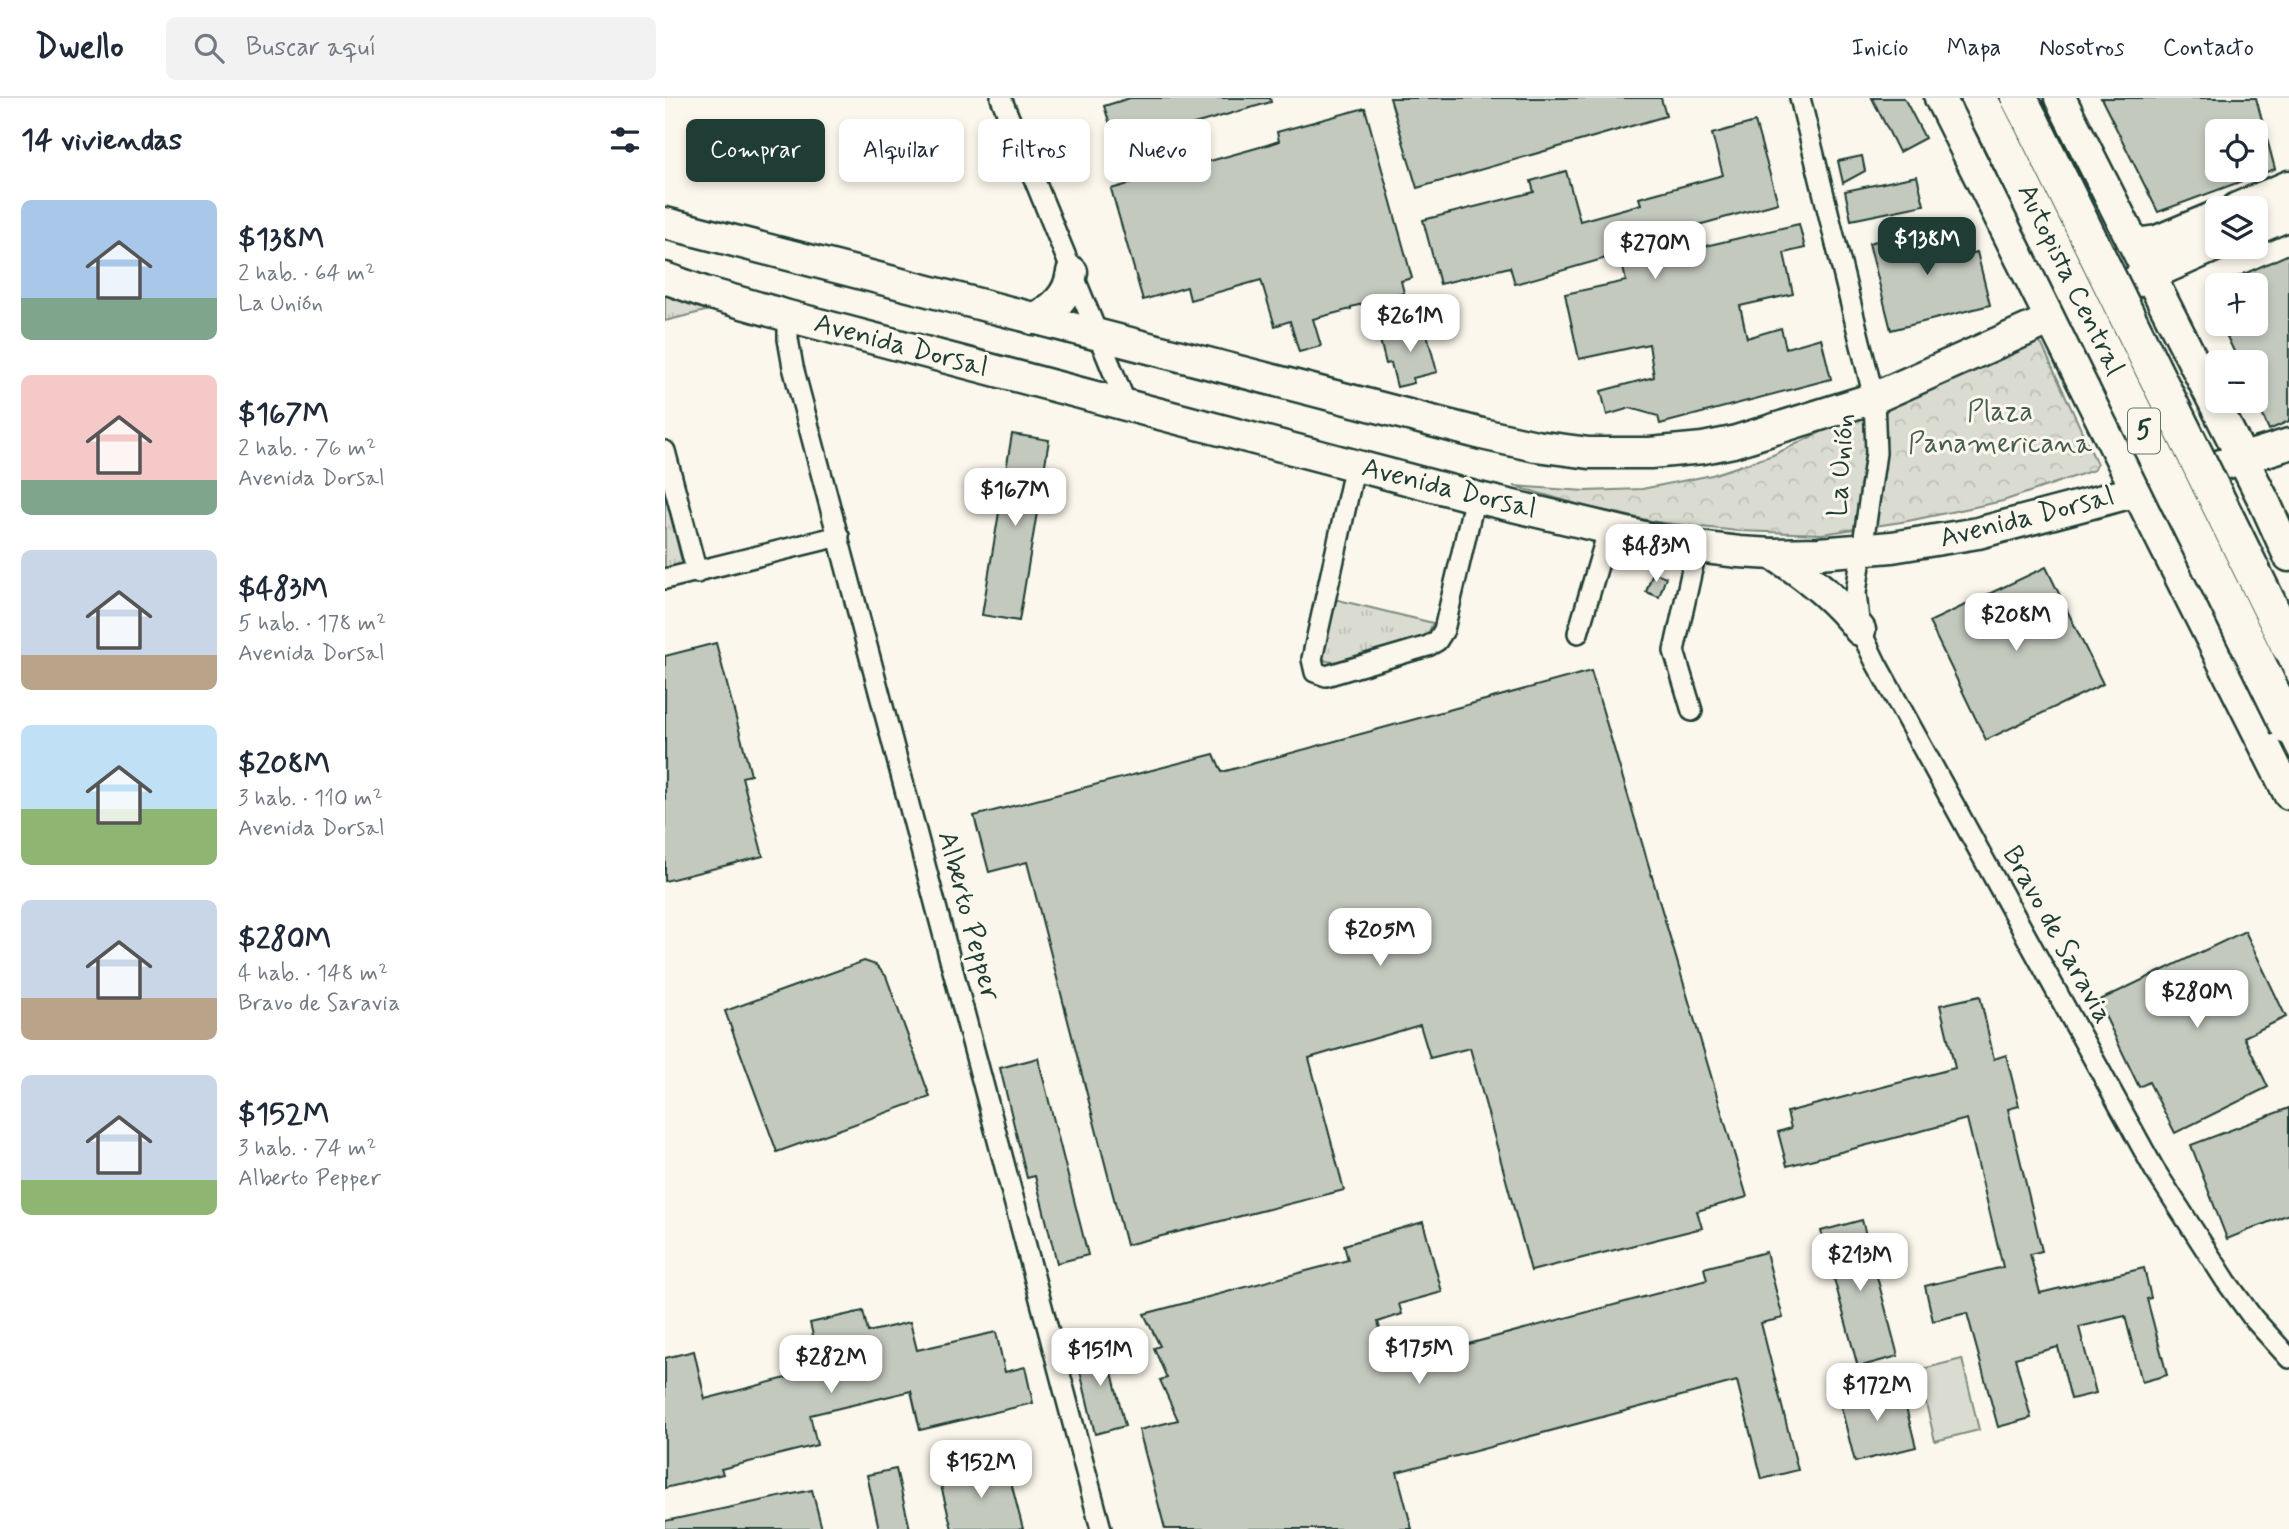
<!DOCTYPE html>
<html lang="es">
<head>
<meta charset="utf-8">
<style>
	body { margin:0; font-family:Mynerve,sans-serif; background:#f2f2f3; color:#1f2937; height:100vh; display:flex; flex-direction:column; font-size:26px; white-space:nowrap }
	* { box-sizing:border-box; margin:0 }
	p { font-size:23px; color:#747a83 }
	.icon { flex:none; width:38px; height:38px; fill:none; stroke:currentColor; stroke-width:2; stroke-linecap:round; stroke-linejoin:round }
	.map { position:relative; flex:1; overflow:hidden }
	.details { display:flex; flex-direction:column; background:#fff; width:665px }
	.details>* { flex:none }
	.top-card { position:absolute; left:21px; top:21px; width:665px; height:63px; display:flex; gap:14px }
	.fabs { position:absolute; left:1540px; top:21px; display:grid; gap:14px }
	.fabs a { display:grid; place-items:center; width:63px; height:63px; border-radius:10px; background:#fff; box-shadow:0 4px 10px #0003; font-size:35px }
	.price { position:absolute; translate:-50% -60px; padding:0 16px; border-radius:14px; background:#fff; color:#222; font-size:23px; line-height:46px; filter:drop-shadow(0 2px 4px #0008) }
	.price::after { content:''; position:absolute; left:50%; top:42px; width:21px; height:16px; margin-left:-10px; background:inherit; clip-path:polygon(0 0,100% 0,50% 100%) }
	.price.current { background:#1f3d34; color:#fff }
	ul { padding:0; list-style:none }
	li { display:flex; align-items:center; gap:21px; height:175px; padding:0 21px }
	li span { display:grid; place-items:center; flex:none; width:196px; height:140px; border-radius:10px; color:#555 }
	li>.icon { margin-inline-start:auto }
	span .icon { width:84px; height:84px; fill:#fffc; stroke-width:1 }
	li b { font-size:30px }
	h2 { display:flex; justify-content:space-between; align-items:center; height:84px; padding:0 21px; font-size:30px }
	.tag { padding:0 24px; border-radius:10px; background:#fff; box-shadow:0 4px 10px #0003; font-size:24px; line-height:63px }
	.tag.current { background:#1f3d34; color:#fff }
	header { display:flex; align-items:center; gap:42px; box-sizing:border-box; height:98px; padding:0 35px; background:#fff; border-bottom:2px solid #e0e1e3 }
	header strong { font-size:33px }
	nav { display:flex; gap:38px; margin-inline-start:auto; font-size:24px }
	.search { width:490px; height:63px; background:#f2f2f3; display:flex; align-items:center; gap:18px; box-sizing:border-box; padding:0 24px; border-radius:10px; color:#747a83; font-size:26px }
	main { display:flex; flex:1; min-height:0 }
	.map>svg:first-child { display:block }
	.grass { fill:url(#grass-tufts); stroke:#7d8c82; stroke-width:2 }
	.park { fill:url(#park-crowns); stroke:#7d8c82; stroke-width:2 }
	.pitch { fill:#dbdcd1; stroke:#7d8c82; stroke-width:2 }
	.building { fill:#c4c9be; stroke:#1f3d34; stroke-width:2; fill-rule:evenodd }
	.lines { fill:none; stroke-linecap:round; stroke-linejoin:round }
	.minor-casing { stroke:#1f3d34; stroke-width:24 }
	.primary-casing { stroke:#1f3d34; stroke-width:35 }
	.motorway-casing { stroke:#1f3d34; stroke-width:40 }
	.minor { stroke:#fbf7ec; stroke-width:19 }
	.primary { stroke:#fbf7ec; stroke-width:30 }
	.motorway { stroke:#fbf7ec; stroke-width:35 }
	.motorway-bridge-casing { stroke:#1f3d34; stroke-width:40; stroke-linecap:butt }
	.motorway-bridge { stroke:#fbf7ec; stroke-width:35 }
	.labels { text-anchor:middle; dominant-baseline:central; stroke-width:6; stroke-linejoin:round; paint-order:stroke }
	.shield { fill:#fbf7ec; stroke:#61756b; stroke-width:2 }
	.shield-label { font-size:26px; font-weight:bold; fill:#1f3d34 }
	.street-label { font-size:28px; fill:#1f3d34; stroke:#fbf7ec }
	.park-label { font-size:28px; fill:#455d53; stroke:#fbf7ec }
</style>
</head>
<body>
<header>
<strong>Dwello</strong>
<div class="search"><svg class="icon" aria-label="search" viewBox="0 0 24 24"><circle cx="10" cy="10" r="6"/><path d="M15 15l6 6"/></svg>Buscar aquí</div>
<nav><a>Inicio</a><a>Mapa</a><a>Nosotros</a><a>Contacto</a></nav>
</header>
<main>
<section class="details">
<h2>14 viviendas<svg class="icon" aria-label="filters" viewBox="0 0 24 24"><path d="M4 7h16M4 17h16"/><circle cx="9" cy="7" r="2"/><circle cx="15" cy="17" r="2"/></svg></h2>
<ul>
<li><span style="background:linear-gradient(#a9c7e8 70%,#7fa58c 0)"><svg class="icon" aria-label="home" viewBox="0 0 24 24"><path d="M3 11l9-7 9 7M6 9v11h12V9"/></svg></span><div><b>$138M</b><p>2 hab. · 64 m²</p><p>La Unión</p></div></li>
<li><span style="background:linear-gradient(#f6c9c9 75%,#7fa58c 0)"><svg class="icon" aria-label="home" viewBox="0 0 24 24"><path d="M3 11l9-7 9 7M6 9v11h12V9"/></svg></span><div><b>$167M</b><p>2 hab. · 76 m²</p><p>Avenida Dorsal</p></div></li>
<li><span style="background:linear-gradient(#c9d6e8 75%,#b9a48a 0)"><svg class="icon" aria-label="home" viewBox="0 0 24 24"><path d="M3 11l9-7 9 7M6 9v11h12V9"/></svg></span><div><b>$483M</b><p>5 hab. · 178 m²</p><p>Avenida Dorsal</p></div></li>
<li><span style="background:linear-gradient(#bfe0f5 60%,#8fb573 0)"><svg class="icon" aria-label="home" viewBox="0 0 24 24"><path d="M3 11l9-7 9 7M6 9v11h12V9"/></svg></span><div><b>$208M</b><p>3 hab. · 110 m²</p><p>Avenida Dorsal</p></div></li>
<li><span style="background:linear-gradient(#c9d6e8 70%,#b9a48a 0)"><svg class="icon" aria-label="home" viewBox="0 0 24 24"><path d="M3 11l9-7 9 7M6 9v11h12V9"/></svg></span><div><b>$280M</b><p>4 hab. · 148 m²</p><p>Bravo de Saravia</p></div></li>
<li><span style="background:linear-gradient(#c9d6e8 75%,#8fb573 0)"><svg class="icon" aria-label="home" viewBox="0 0 24 24"><path d="M3 11l9-7 9 7M6 9v11h12V9"/></svg></span><div><b>$152M</b><p>3 hab. · 74 m²</p><p>Alberto Pepper</p></div></li>
</ul>
</section>
<div class="map">
<svg width="1624" height="1431" viewBox="0 0 1624 1431">
	<defs>
		<pattern id="grass-tufts" width="24" height="20" patternUnits="userSpaceOnUse" patternTransform="scale(1.75)"><rect width="24" height="20" fill="#dbdcd1"/><path d="M3 7l-1-3M5 7V3M7 7l1-3M15 17l-1-3M17 17v-4M19 17l1-3" fill="none" stroke="#bcbeb4"/></pattern>
		<pattern id="park-crowns" width="20" height="18" patternUnits="userSpaceOnUse" patternTransform="scale(1.75)"><rect width="20" height="18" fill="#dbdcd1"/><path d="M2 6a3 3 0 1 1 6 0M12 15a3 3 0 1 1 6 0" fill="none" stroke="#bcbeb4"/></pattern>
	</defs>
	<rect width="100%" height="100%" fill="#fbf7ec"/>
	<filter id="ink" filterUnits="userSpaceOnUse"><feTurbulence type="fractalNoise" baseFrequency=".0143" numOctaves="2"/><feDisplacementMap in="SourceGraphic" scale="14" xChannelSelector="R" yChannelSelector="G"/><feConvolveMatrix kernelMatrix="1 2 1 2 8 2 1 2 1" color-interpolation-filters="sRGB"/></filter>
	<g filter="url(#ink)">
		<g class="grass">
			<path d="M 0,195 L 48,211 L 0,223 Z"/>
			<path d="M 0,396 L 19,472 L 0,475 Z"/>
			<path d="M 669,501 L 768,525 L 762,538 L 669,564 L 661,563 L 657,559 Z"/>
		</g>
		<path class="park" d="M 1369,240 L 1377,247 L 1432,366 L 1429,372 L 1338,403 L 1243,423 L 1157,436 L 1073,433 L 991,424 L 919,408 L 849,388 L 920,393 L 977,391 L 1047,377 L 1108,357 L 1192,317 Z"/>
		<path class="pitch" d="M 1297,1261 L 1314,1332 L 1270,1343 L 1253,1272 Z"/>
		<g class="building">
			<path d="M 465,0 L 605,0 L 606,4 L 452,48 L 439,8 Z"/>
			<path d="M 725,0 L 996,0 L 1001,18 L 752,90 Z"/>
			<path d="M 1207,0 L 1239,0 L 1260,40 L 1234,54 Z"/>
			<path d="M 1436,0 L 1591,0 L 1610,71 L 1493,114 ZM 1552,33 L 1591,33 L 1591,72 L 1552,72 Z"/>
			<path d="M 700,10 L 747,180 L 736,183 L 739,195 L 686,209 L 686,211 L 648,221 L 656,248 L 634,254 L 625,223 L 610,228 L 596,182 L 525,202 L 522,189 L 478,202 L 446,91 L 602,47 L 614,43 L 612,34 Z"/>
			<path d="M 1090,24 L 1113,105 L 1026,129 L 1032,150 L 1134,126 L 1140,150 L 1119,155 L 1128,196 L 1075,208 L 1082,240 L 1116,230 L 1121,250 L 1156,240 L 1166,281 L 995,326 L 993,318 L 965,310 L 942,317 L 936,293 L 989,279 L 984,246 L 914,261 L 900,196 L 961,183 L 955,156 L 850,186 L 845,169 L 775,186 L 758,122 L 869,94 L 866,83 L 901,73 L 915,123 L 976,106 L 974,100 L 1058,77 L 1047,36 Z"/>
			<path d="M 1197,58 L 1200,73 L 1178,85 L 1173,63 Z"/>
			<path d="M 1252,78 L 1259,107 L 1186,122 L 1180,93 Z"/>
			<path d="M 1284,124 L 1293,159 L 1312,154 L 1325,207 L 1226,232 L 1204,145 Z"/>
			<path d="M 1624,156 L 1624,323 L 1604,332 L 1591,302 L 1591,264 L 1574,264 L 1556,226 L 1591,226 L 1591,187 L 1554,187 Z"/>
			<path d="M 757,217 L 772,274 L 748,280 L 749,285 L 732,289 L 726,265 L 721,266 L 715,242 L 747,234 L 744,220 Z"/>
			<path d="M 347,336 L 384,342 L 354,523 L 317,517 Z"/>
			<path d="M 1381,469 L 1438,586 L 1321,642 L 1264,524 Z"/>
			<path d="M 988,474 L 1001,479 L 994,499 L 981,494 Z"/>
			<path d="M 51,545 L 86,677 L 77,679 L 98,758 L 0,783 L 0,558 Z"/>
			<path d="M 926,573 L 1082,1099 L 1032,1113 L 1037,1130 L 866,1173 L 805,950 L 765,960 L 755,927 L 644,960 L 679,1092 L 461,1147 L 362,764 L 324,774 L 309,718 L 549,656 L 557,674 Z"/>
			<path d="M 1580,833 L 1621,919 L 1579,939 L 1603,989 L 1510,1035 L 1484,984 L 1474,989 L 1433,903 Z"/>
			<path d="M 199,863 L 211,867 L 221,878 L 265,999 L 112,1054 L 60,913 Z"/>
			<path d="M 1315,898 L 1329,961 L 1341,957 L 1354,1008 L 1343,1011 L 1377,1153 L 1365,1156 L 1375,1195 L 1479,1170 L 1486,1200 L 1482,1201 L 1502,1277 L 1477,1284 L 1460,1218 L 1414,1229 L 1431,1295 L 1406,1301 L 1393,1249 L 1350,1260 L 1366,1320 L 1333,1329 L 1302,1215 L 1268,1223 L 1260,1188 L 1338,1169 L 1302,1021 L 1122,1068 L 1113,1034 L 1126,1030 L 1122,1014 L 1290,970 L 1275,907 Z"/>
			<path d="M 373,960 L 423,1157 L 392,1165 L 370,1078 L 362,1080 L 335,970 Z"/>
			<path d="M 1624,1010 L 1624,1116 L 1562,1141 L 1526,1047 Z"/>
			<path d="M 1197,1122 L 1233,1258 L 1193,1269 L 1156,1133 Z"/>
			<path d="M 758,1124 L 777,1194 L 734,1206 L 737,1216 L 713,1224 L 725,1267 L 1042,1182 L 1039,1170 L 1101,1154 L 1118,1220 L 1096,1225 L 1133,1372 L 1097,1381 L 1072,1283 L 732,1374 L 747,1431 L 500,1431 L 474,1332 L 513,1322 L 495,1282 L 502,1280 L 489,1250 L 495,1248 L 479,1216 L 683,1162 L 679,1147 Z"/>
			<path d="M 198,1213 L 203,1234 L 245,1224 L 252,1252 L 331,1234 L 340,1274 L 360,1269 L 368,1305 L 255,1332 L 246,1293 L 145,1317 L 152,1347 L 56,1371 L 58,1376 L 0,1390 L 0,1260 L 29,1253 L 40,1301 L 156,1271 L 145,1225 Z"/>
			<path d="M 440,1245 L 460,1328 L 430,1336 L 410,1252 Z"/>
			<path d="M 1235,1286 L 1251,1349 L 1190,1364 L 1174,1301 Z"/>
			<path d="M 341,1365 L 358,1431 L 287,1431 L 274,1380 Z"/>
			<path d="M 231,1371 L 245,1431 L 214,1431 L 202,1377 Z"/>
			<path d="M 147,1392 L 157,1431 L 0,1431 L 0,1423 Z"/>
		</g>
		<g class="lines">
			<g class="minor-casing">
				<g id="minor">
					<path d="M 336,0 L 462,308"/>
					<path d="M 1135,0 L 1209,300 L 1211,355 L 1191,495 L 1195,532 L 1211,565 L 1489,1071 L 1561,1183 L 1588,1220 L 1624,1260"/>
					<path d="M 123,218 L 123,241 L 128,269 L 436,1431"/>
					<path d="M 0,353 L 32,475"/>
					<path d="M 690,367 L 647,561 L 650,574 L 661,578 L 763,548 L 772,543 L 779,532 L 810,399"/>
					<path d="M 0,481 L 174,438"/>
					<path d="M 913,535 L 944,430"/>
					<path d="M 1027,613 L 1009,553 L 1032,449"/>
				</g>
			</g>
			<g class="primary-casing">
				<g id="primary">
					<path d="M 1275,0 L 1624,696"/>
					<path d="M 1395,0 L 1600,405 L 1624,458"/>
					<path d="M 1572,110 L 1624,88"/>
					<path d="M 0,125 L 817,336 L 871,348 L 924,355 L 985,355 L 1038,350 L 1068,344 L 1209,300 L 1552,147"/>
					<path d="M 1591,131 L 1624,117"/>
					<path d="M 1470,146 L 1492,143 L 1552,118"/>
					<path d="M 0,180 L 39,194 L 123,218 L 810,399 L 983,440 L 1032,449 L 1074,454 L 1108,456 L 1154,455 L 1227,449 L 1313,435 L 1472,393 L 1624,346"/>
					<path d="M 368,221 C 389,211 404,198 407,174"/>
					<path d="M 1108,456 C 1142,477 1171,501 1195,532"/>
				</g>
			</g>
			<g class="motorway-casing">
				<g id="motorway">
					<path d="M 1314,0 L 1333,37"/>
					<path d="M 1354,0 L 1367,25"/>
				</g>
			</g>
			<use href="#minor" class="minor"/>
			<use href="#primary" class="primary"/>
			<use href="#motorway" class="motorway"/>
			<g class="motorway-bridge-casing">
				<g id="motorway-bridge">
					<path d="M 1367,25 L 1624,548"/>
					<path d="M 1333,37 L 1624,629"/>
				</g>
			</g>
			<use href="#motorway-bridge" class="motorway-bridge"/>
		</g>
	</g>
	<g class="labels">
		<rect class="shield" x="1463" y="310.5" width="32" height="45" rx="5"/>
		<g class="shield-label">
			<text x="1479" y="333">5</text>
		</g>
		<g class="street-label">
			<text transform="translate(1405 182) rotate(64)">Autopista Central</text>
			<text transform="translate(236 248) rotate(15)">Avenida Dorsal</text>
			<text transform="translate(1177 367) rotate(-86)">La Unión</text>
			<text transform="translate(784 391) rotate(14)">Avenida Dorsal</text>
			<text transform="translate(1362 420) rotate(-14)">Avenida Dorsal</text>
			<text transform="translate(303 818) rotate(75)">Alberto Pepper</text>
			<text transform="translate(1392 837) rotate(61)">Bravo de Saravia</text>
		</g>
		<g class="park-label">
			<text x="1335" y="314">Plaza<tspan x="1335" dy="32">Panamericana</tspan></text>
		</g>
	</g>
</svg>
<div class="fabs">
<a><svg class="icon" aria-label="locate" viewBox="0 0 24 24"><circle cx="12" cy="12" r="6"/><path d="M12 2v4M12 18v4M2 12h4M18 12h4"/></svg></a>
<a><svg class="icon" aria-label="layers" viewBox="0 0 24 24"><path d="M12 4l9 5-9 5-9-5zM3 14l9 5 9-5"/></svg></a>
<a>+</a>
<a>−</a>
</div>
<b class="price current" style="left:1262px;top:179px">$138M</b>
<b class="price" style="left:990px;top:183px">$270M</b>
<b class="price" style="left:745px;top:256px">$261M</b>
<b class="price" style="left:350px;top:430px">$167M</b>
<b class="price" style="left:991px;top:486px">$483M</b>
<b class="price" style="left:1351px;top:555px">$208M</b>
<b class="price" style="left:715px;top:870px">$205M</b>
<b class="price" style="left:1532px;top:932px">$280M</b>
<b class="price" style="left:1195px;top:1195px">$213M</b>
<b class="price" style="left:754px;top:1288px">$175M</b>
<b class="price" style="left:435px;top:1290px">$151M</b>
<b class="price" style="left:166px;top:1297px">$282M</b>
<b class="price" style="left:1212px;top:1325px">$172M</b>
<b class="price" style="left:316px;top:1402px">$152M</b>
<div class="top-card">
<a class="tag current">Comprar</a>
<a class="tag">Alquilar</a>
<a class="tag">Filtros</a>
<a class="tag">Nuevo</a>
</div>
</div>
</main>
</body>
</html>
